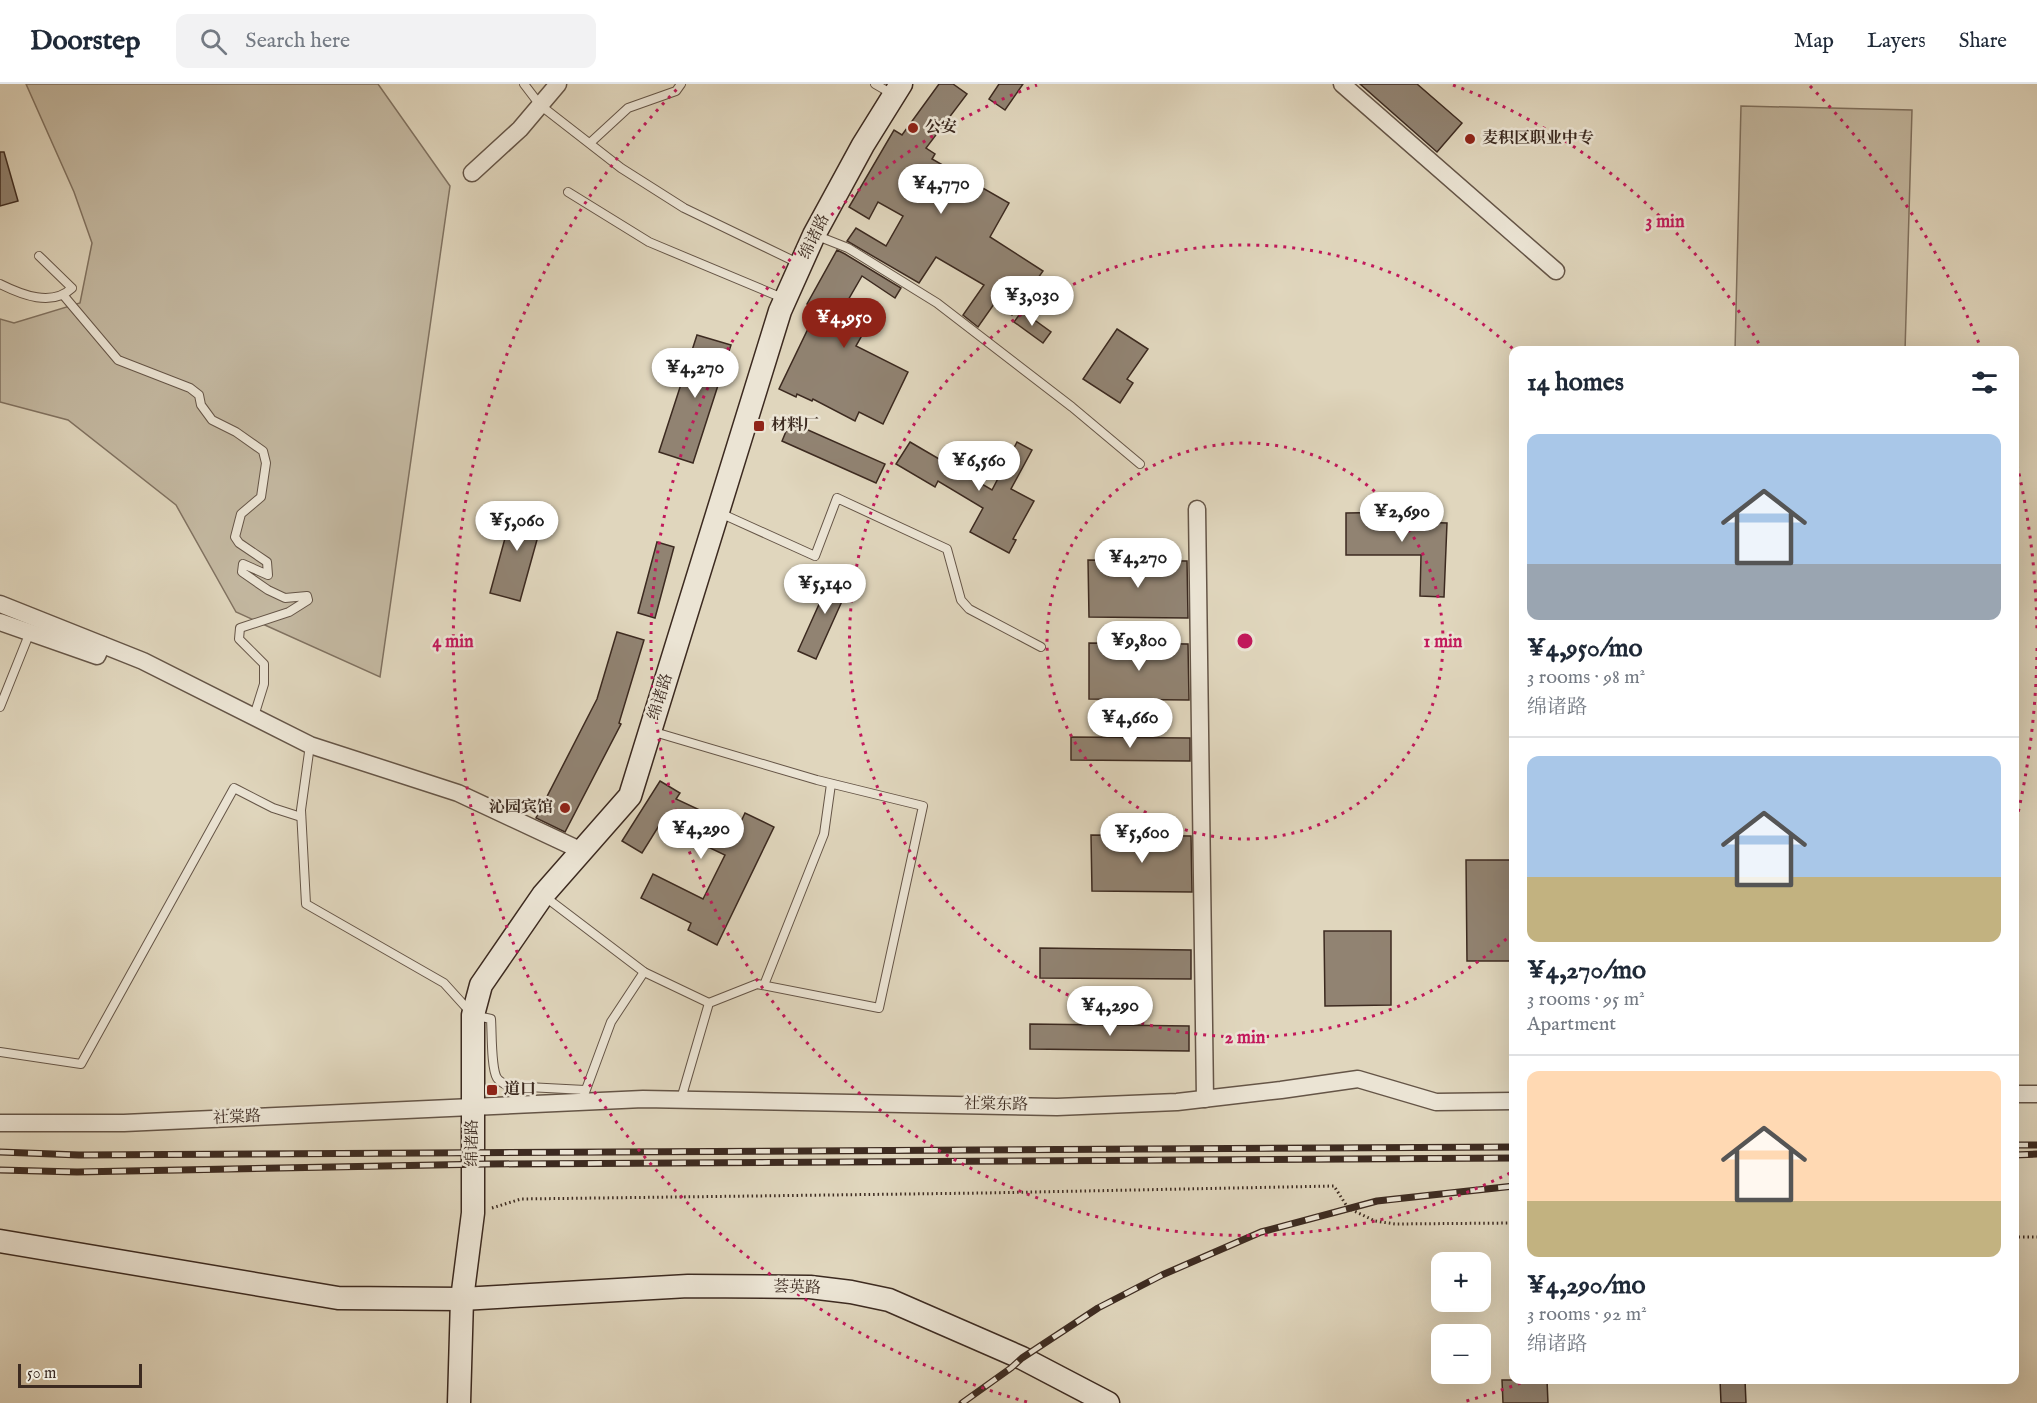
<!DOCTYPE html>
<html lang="en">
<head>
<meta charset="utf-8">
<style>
	body { margin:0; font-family:"IM FELL English","Noto Serif SC",serif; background:#f2f2f3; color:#1f2937; height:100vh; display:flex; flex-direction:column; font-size:22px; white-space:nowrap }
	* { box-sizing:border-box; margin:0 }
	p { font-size:20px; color:#747a83 }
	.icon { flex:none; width:33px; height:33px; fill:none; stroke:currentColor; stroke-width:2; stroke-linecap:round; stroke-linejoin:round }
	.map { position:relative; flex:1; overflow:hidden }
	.panel { position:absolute; left:1509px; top:262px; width:510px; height:1038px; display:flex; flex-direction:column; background:#fff; border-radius:12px; box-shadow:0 6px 24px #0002 }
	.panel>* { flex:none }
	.tools { position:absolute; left:1431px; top:1168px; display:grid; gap:12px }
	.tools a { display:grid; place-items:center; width:60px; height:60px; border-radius:12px; background:#fff; box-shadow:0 6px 24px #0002; font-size:30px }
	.scale { position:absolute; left:18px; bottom:15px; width:124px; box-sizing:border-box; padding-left:6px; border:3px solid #3c2a20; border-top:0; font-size:16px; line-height:21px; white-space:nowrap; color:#3c2a20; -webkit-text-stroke:4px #ebe4d4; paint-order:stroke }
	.price { position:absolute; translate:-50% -51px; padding:0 14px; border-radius:21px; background:#fff; color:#222; font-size:20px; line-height:39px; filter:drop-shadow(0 2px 3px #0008) }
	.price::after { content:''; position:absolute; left:50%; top:36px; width:18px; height:14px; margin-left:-9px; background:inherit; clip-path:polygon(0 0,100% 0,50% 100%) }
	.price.active { background:#8f2418; color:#fff }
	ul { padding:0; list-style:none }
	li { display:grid; align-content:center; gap:12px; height:318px; padding:0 18px }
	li+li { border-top:2px solid #e0e1e3 }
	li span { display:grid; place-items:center; height:186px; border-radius:12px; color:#555 }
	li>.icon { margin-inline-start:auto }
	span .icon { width:108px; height:108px; fill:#fffc; stroke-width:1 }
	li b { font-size:26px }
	h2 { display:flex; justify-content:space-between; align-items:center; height:72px; padding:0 18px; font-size:26px }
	header { display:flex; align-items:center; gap:36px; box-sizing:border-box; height:84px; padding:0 30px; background:#fff; border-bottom:2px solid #e0e1e3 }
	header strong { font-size:28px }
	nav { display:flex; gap:33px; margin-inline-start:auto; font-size:21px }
	.search { width:420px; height:54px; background:#f2f2f3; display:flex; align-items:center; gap:15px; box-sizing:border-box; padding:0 21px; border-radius:12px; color:#747a83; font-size:22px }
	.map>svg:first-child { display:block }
	.green { fill:#c4b9a2; stroke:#807261; stroke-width:1.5 }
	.building { fill:#918372; stroke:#3c2a20; stroke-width:1.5 }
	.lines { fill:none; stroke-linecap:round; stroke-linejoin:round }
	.lane-casing { stroke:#655547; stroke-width:10 }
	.street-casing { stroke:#655547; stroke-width:19 }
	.secondary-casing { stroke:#3c2a20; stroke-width:25 }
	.path { stroke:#3c2a20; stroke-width:3; stroke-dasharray:1.5 3; stroke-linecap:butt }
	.lane { stroke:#ebe4d4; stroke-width:8 }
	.street { stroke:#ebe4d4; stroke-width:16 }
	.secondary { stroke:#ebe4d4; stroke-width:22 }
	.rail-casing { stroke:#3c2a20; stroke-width:7 }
	.rail { stroke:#ebe4d4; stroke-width:4.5; stroke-dasharray:14; stroke-linecap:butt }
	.ring { fill:none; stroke:#c2185b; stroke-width:3; stroke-dasharray:3 6 }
	.poi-dot { fill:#8f2418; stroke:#ebe4d4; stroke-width:2 }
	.labels { text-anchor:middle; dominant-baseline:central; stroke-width:5; stroke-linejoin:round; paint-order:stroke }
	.poi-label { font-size:16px; font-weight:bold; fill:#3c2a20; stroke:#ebe4d4; text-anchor:start }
	.street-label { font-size:16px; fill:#3c2a20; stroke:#ebe4d4 }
	.centre { fill:#c2185b; stroke:#ebe4d4; stroke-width:3 }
	.ring-label { font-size:18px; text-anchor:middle; font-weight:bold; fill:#c2185b; stroke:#ebe4d4; stroke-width:5; stroke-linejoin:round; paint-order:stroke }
</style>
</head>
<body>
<header>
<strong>Doorstep</strong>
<div class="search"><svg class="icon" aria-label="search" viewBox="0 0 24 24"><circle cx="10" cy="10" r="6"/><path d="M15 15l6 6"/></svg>Search here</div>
<nav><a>Map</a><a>Layers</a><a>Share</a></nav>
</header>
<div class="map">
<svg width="2037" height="1319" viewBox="0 0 2037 1319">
	<rect width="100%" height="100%" fill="#e0d6bd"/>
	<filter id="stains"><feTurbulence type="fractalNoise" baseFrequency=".00333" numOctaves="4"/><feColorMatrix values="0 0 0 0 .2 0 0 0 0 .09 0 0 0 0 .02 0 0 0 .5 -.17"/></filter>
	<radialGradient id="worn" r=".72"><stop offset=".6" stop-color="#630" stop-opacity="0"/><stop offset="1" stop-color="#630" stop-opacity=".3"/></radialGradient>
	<g class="green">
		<path d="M 26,0 L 378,0 L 450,102 L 380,593 L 236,528 L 176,421 L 68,336 L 0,318 L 0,235 L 14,239 L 80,219 L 92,159 L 74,108 Z"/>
		<path d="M 1741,22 L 1912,26 L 1905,267 L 1735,267 Z"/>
	</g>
	<g class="building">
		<path d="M 939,0 L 953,0 L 967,10 L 926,64 L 935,70 L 932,75 L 1009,119 L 990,153 L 1043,187 L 1012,231 L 994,220 L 978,243 L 963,231 L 984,201 L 936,173 L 919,199 L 847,157 L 856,144 L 886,162 L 903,132 L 878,118 L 869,135 L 849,123 L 894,46 L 902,51 Z"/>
		<path d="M 999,0 L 1023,0 L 1005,26 L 989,15 Z"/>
		<path d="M 1360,0 L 1417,0 L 1462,39 L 1437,68 Z"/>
		<path d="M 0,68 L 4,68 L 18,117 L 0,122 Z"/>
		<path d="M 837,166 L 845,170 L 901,204 L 895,214 L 862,192 L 847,218 L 873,232 L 856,262 L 908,288 L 883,340 L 859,328 L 855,337 L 813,315 L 812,317 L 797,310 L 796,313 L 779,305 L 817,226 L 807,220 Z"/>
		<path d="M 1022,227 L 1051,248 L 1043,259 L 1014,238 Z"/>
		<path d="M 1117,245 L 1148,265 L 1127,295 L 1133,299 L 1120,319 L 1083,295 Z"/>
		<path d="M 697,251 L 731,261 L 693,379 L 659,368 Z"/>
		<path d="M 790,338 L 885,380 L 876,399 L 782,357 Z"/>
		<path d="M 910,358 L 992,406 L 1017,358 L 1032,366 L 1011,405 L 1034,417 L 1013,455 L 1016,456 L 1009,469 L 970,448 L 983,424 L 938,397 L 935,403 L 896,380 Z"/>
		<path d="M 515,418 L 545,427 L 520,517 L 490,509 Z"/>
		<path d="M 1415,428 L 1415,438 L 1447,439 L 1444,513 L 1420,512 L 1421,471 L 1346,471 L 1346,429 Z"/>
		<path d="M 657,458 L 674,463 L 655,534 L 638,529 Z"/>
		<path d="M 1088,476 L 1187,477 L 1188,534 L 1089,533 Z"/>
		<path d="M 834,487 L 852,495 L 816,575 L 798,567 Z"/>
		<path d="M 617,548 L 644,556 L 619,639 L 621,640 L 565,748 L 536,734 L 597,615 Z"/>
		<path d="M 1089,559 L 1188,560 L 1189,616 L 1089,615 Z"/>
		<path d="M 1071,653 L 1190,654 L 1190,677 L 1071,676 Z"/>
		<path d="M 660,697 L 680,709 L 676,715 L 738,744 L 745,729 L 774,743 L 717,861 L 688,846 L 691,839 L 641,814 L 653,790 L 703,815 L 725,771 L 660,740 L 642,769 L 622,757 Z"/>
		<path d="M 1091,751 L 1191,752 L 1192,808 L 1092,807 Z"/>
		<path d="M 1466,776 L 1514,776 L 1514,877 L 1467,877 Z"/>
		<path d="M 1324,847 L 1391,847 L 1391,921 L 1325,922 Z"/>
		<path d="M 1040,864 L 1191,866 L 1191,895 L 1040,894 Z"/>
		<path d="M 1030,940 L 1189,942 L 1189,967 L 1030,965 Z"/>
		<path d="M 1502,1296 L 1547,1296 L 1548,1319 L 1503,1319 Z"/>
		<path d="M 1720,1296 L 1745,1296 L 1746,1319 L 1721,1319 Z"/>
	</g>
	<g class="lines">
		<g class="lane-casing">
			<g id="lane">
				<path d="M 524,0 L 540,21 L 621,84 L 684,124 L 800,180"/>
				<path d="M 875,0 L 894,11"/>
				<path d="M 590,59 L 628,24 L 676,7 L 681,0"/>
				<path d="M 568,108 L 649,158 L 785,215"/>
				<path d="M 815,151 L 848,164 L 937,219 L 1072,323 L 1140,380"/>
				<path d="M 0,200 C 22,211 52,223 72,204 L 39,172"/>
				<path d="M 64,212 L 118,276 L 190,304 L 199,311 L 201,321 L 212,336 L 236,348 L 263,367 L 266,379 L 261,413 L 241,430 L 235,453 L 239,459 L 267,478 L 268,491 L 243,480 L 242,488 L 268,506 L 285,514 L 307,512 L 308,516 L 289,528 L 240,544 L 239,555 L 264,580 L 264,600 L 254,632"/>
				<path d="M 720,429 L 815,472 L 837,414 L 947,465 L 961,516 L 969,525 L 1041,563"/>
				<path d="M 0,623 L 30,548"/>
				<path d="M 651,647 L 817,696 L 923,722 L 879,924 L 757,900 L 709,919 L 681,1015"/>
				<path d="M 310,661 L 301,726 L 306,820 L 444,899 L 473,931 L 491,935 C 492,948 491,984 497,994 C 500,998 504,1000 508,1002 L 585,1006"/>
				<path d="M 544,812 L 644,888 L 709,919"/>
				<path d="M 764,901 L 824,750 L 831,700"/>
				<path d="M 0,968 L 81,980 L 234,704 L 273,724 L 301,733"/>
				<path d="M 584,1011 L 611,938 L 644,888"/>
			</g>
		</g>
		<g class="street-casing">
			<g id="street">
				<path d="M 1342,0 L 1556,187"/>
				<path d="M 472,89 L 520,45 L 558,0"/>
				<path d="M 1197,425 L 1205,1015"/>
				<path d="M 0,520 L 143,577 L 310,661 L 458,709 L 582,767"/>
				<path d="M 0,538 L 97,572 L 102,561"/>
				<path d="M 2014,1010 L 2037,1010"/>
				<path d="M 0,1039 L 124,1039 L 643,1015 L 1057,1023 L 1177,1018 L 1281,1006 L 1358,995 L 1436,1018 L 1514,1017"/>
			</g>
		</g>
		<g class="secondary-casing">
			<g id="secondary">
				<path d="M 0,1157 L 338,1214 L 462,1215 L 688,1202 L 810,1203 L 851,1208 L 889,1216 L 1022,1274 L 1108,1319"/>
				<path d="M 459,1319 L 462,1215 L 473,1129 L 473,931 L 481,901 L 543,811 L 630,712 L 780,227 L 814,151 L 863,61 L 901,0"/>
			</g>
		</g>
		<g class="path">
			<path d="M 492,1124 L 521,1115 L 984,1109 L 1334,1102 L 1348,1124 L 1375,1137 L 1395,1140 L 1514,1139"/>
			<path d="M 2014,1153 L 2037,1153"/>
		</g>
		<use href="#lane" class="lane"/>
		<use href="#street" class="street"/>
		<use href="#secondary" class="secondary"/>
		<g class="rail-casing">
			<g id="rail">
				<path d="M 2014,1061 L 2037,1061"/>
				<path d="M 0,1068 L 79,1071 L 1514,1063"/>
				<path d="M 2014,1071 L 2037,1070"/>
				<path d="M 0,1086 L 77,1088 L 487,1080 L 1514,1074"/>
				<path d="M 962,1319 L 1011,1284 L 1022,1274 L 1098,1224 L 1162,1191 L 1261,1148 L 1377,1117 L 1514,1102"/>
			</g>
		</g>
		<use href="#rail" class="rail"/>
	</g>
	<g class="ring">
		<circle cx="1245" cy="557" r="198"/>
		<path d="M1513 849A396 396 0 1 1 1513 265"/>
		<path d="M1510 1089A594 594 0 1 1 1037 1M1453 1A594 594 0 0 1 1762 265"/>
		<path d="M2037 564A792 792 0 0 1 2015 742M1529 1296A792 792 0 0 1 1463 1318M1027 1318A792 792 0 0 1 680 2M1810 2A792 792 0 0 1 1982 267M2015 372A792 792 0 0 1 2037 550"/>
	</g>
	<g class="poi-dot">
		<circle cx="913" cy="44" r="6"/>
		<circle cx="1470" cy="55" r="6"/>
		<rect x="753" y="336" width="12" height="12" rx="3"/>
		<circle cx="565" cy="724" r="6"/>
		<rect x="486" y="1000" width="12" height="12" rx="3"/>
	</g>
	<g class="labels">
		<g class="poi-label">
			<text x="925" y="44">公安</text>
			<text x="1482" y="55">麦积区职业中专</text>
			<text x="771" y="342">材料厂</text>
			<text x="553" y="724" text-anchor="end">沁园宾馆</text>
			<text x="504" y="1006">道口</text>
		</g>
		<g class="street-label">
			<text transform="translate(815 153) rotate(-64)">绵诸路</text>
			<text transform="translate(661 613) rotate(-73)">绵诸路</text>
			<text transform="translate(996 1021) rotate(1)">社棠东路</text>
			<text transform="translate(237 1034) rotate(-3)">社棠路</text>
			<text transform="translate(473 1059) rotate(-90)">绵诸路</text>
			<text transform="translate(797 1204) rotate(2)">荟英路</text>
		</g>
	</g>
	<circle cx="1245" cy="557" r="9" class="centre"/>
	<g class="ring-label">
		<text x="1665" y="143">3 min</text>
		<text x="1443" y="563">1 min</text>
		<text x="453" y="563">4 min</text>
		<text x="1245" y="959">2 min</text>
	</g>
	<rect width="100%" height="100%" filter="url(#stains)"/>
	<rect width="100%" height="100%" fill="url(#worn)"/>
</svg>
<div class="tools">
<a>+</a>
<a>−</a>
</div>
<div class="scale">50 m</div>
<b class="price" style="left:941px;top:131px">¥4,770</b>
<b class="price" style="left:1032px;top:243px">¥3,030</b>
<b class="price active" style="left:844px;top:265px">¥4,950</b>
<b class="price" style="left:695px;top:315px">¥4,270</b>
<b class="price" style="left:979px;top:408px">¥6,560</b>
<b class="price" style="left:1402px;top:459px">¥2,690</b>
<b class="price" style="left:517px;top:468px">¥5,060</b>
<b class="price" style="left:1138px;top:505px">¥4,270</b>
<b class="price" style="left:825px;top:531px">¥5,140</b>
<b class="price" style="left:1139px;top:588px">¥9,800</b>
<b class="price" style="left:1130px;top:665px">¥4,660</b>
<b class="price" style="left:701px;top:776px">¥4,290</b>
<b class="price" style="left:1142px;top:780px">¥5,600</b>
<b class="price" style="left:1110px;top:953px">¥4,290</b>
<section class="panel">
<h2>14 homes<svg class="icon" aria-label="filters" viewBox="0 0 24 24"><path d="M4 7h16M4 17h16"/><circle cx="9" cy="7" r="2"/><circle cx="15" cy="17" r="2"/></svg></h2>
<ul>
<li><span style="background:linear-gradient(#a9c7e8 70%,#9aa5b1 0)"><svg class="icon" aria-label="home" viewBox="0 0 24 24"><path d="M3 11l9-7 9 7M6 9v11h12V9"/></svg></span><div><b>¥4,950/mo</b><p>3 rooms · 98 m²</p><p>绵诸路</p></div></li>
<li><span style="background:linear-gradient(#a9c7e8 65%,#c2b280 0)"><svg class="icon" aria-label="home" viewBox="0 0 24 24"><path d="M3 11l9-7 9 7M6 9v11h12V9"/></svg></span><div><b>¥4,270/mo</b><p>3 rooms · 95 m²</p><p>Apartment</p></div></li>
<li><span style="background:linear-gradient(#ffd9b3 70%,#c2b280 0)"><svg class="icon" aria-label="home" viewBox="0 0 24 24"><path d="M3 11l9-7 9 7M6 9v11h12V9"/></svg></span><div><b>¥4,290/mo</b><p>3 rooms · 92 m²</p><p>绵诸路</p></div></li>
</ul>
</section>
</div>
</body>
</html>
